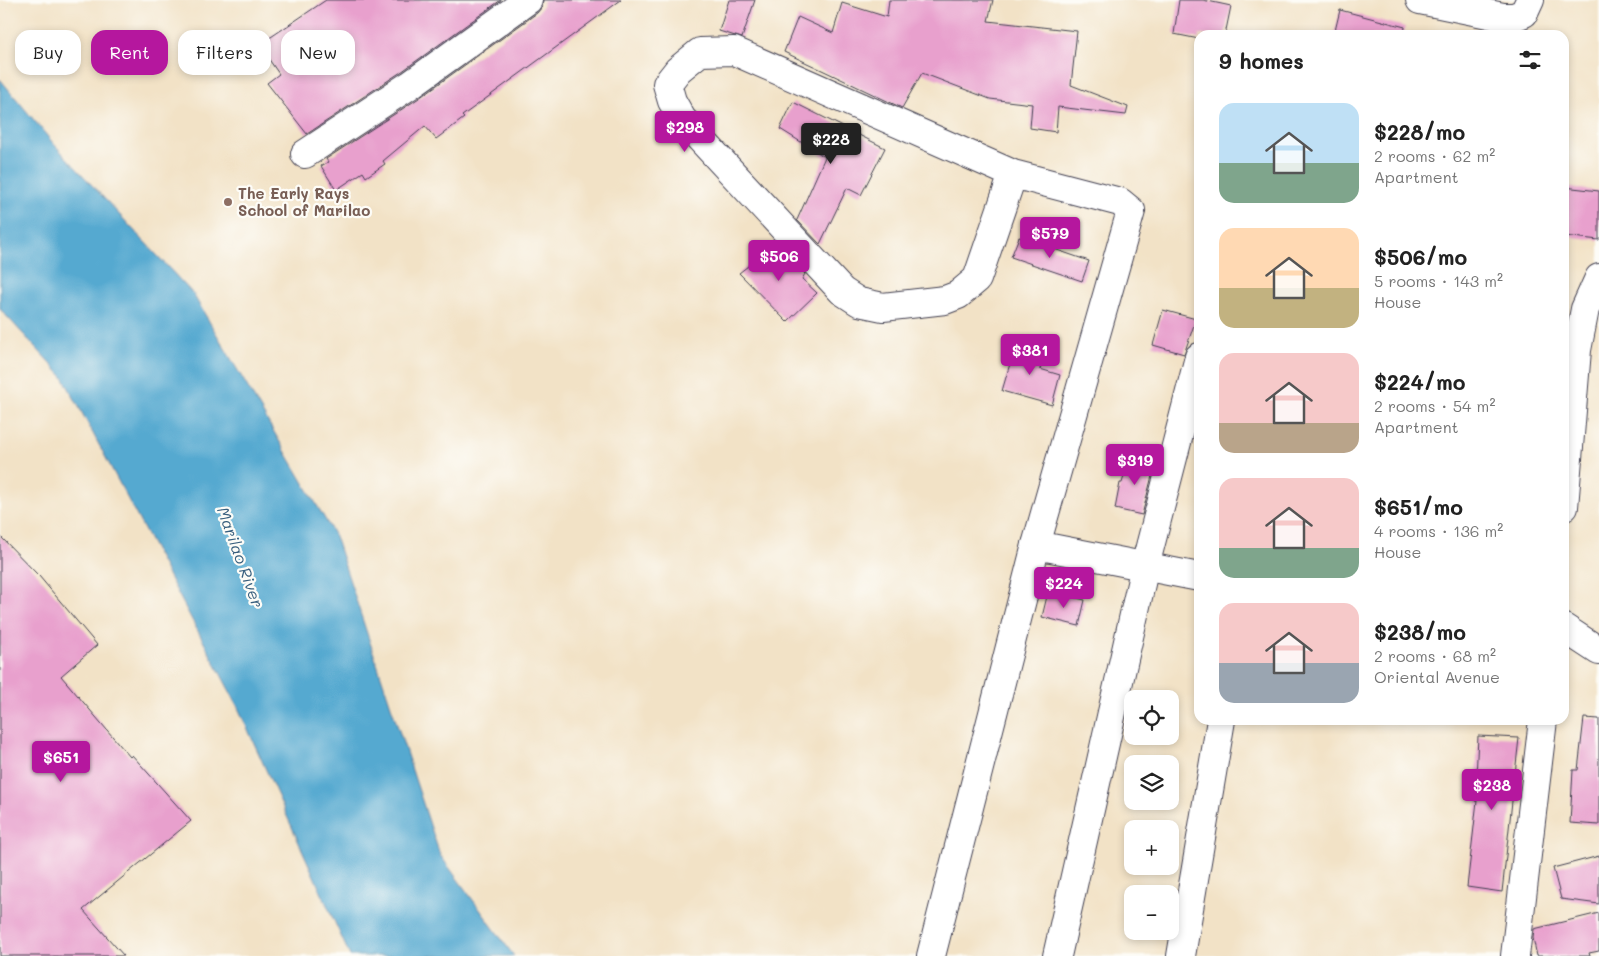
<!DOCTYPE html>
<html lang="en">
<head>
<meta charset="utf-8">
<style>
	body { margin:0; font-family:Mali,sans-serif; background:#f2f2f2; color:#222; height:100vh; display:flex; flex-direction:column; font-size:19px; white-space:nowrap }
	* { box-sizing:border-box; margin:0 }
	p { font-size:16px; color:#767676 }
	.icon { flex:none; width:28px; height:28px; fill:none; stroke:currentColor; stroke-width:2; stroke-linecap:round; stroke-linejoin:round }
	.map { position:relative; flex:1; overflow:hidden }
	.panel { position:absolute; left:1194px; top:30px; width:375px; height:695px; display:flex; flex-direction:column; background:#fff; border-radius:15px; box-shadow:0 2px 8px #0003 }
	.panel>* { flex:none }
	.hud { position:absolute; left:15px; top:30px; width:475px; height:45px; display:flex; gap:10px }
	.buttons { position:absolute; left:1124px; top:690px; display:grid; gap:10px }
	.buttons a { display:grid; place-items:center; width:55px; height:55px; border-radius:10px; background:#fff; box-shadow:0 2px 8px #0003; font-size:25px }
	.price { position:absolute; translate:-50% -42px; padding:0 11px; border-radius:5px; background:#b5179e; color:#fff; font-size:16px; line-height:32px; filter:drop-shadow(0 1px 2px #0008) }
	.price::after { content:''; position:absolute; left:50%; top:30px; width:15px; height:11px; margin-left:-8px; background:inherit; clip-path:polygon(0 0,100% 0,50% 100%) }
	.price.selected { background:#222; color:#fff }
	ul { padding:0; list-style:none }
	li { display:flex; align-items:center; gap:15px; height:125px; padding:0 25px }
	li span { display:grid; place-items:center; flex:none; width:140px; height:100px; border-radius:15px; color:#555 }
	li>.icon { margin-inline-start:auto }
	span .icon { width:60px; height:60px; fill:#fffc; stroke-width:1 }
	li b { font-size:21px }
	h2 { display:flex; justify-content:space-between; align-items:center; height:60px; padding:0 25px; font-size:21px }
	.chip { padding:0 18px; border-radius:15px; background:#fff; box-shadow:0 2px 8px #0003; font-size:18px; line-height:45px }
	.chip.selected { background:#b5179e; color:#fff }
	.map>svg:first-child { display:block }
	.water { fill:#54a9d0; stroke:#3b6686 }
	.building { fill:#e8a0cd }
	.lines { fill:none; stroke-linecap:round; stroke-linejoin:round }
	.minor-casing { stroke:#413f50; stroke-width:30 }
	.minor { stroke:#fff; stroke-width:28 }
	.education-dot { fill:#8d6e63; stroke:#fdfcf7; stroke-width:2 }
	.labels { text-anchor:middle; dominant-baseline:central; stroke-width:4.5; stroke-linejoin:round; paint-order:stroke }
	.education-label { font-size:15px; font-weight:bold; fill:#785e54; stroke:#fdfcf7; text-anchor:start }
	.water-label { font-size:16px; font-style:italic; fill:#385f7e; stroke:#fdfcf7 }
</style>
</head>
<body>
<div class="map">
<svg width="1599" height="956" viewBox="0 0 1599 956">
	<rect width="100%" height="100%" fill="#fdfcf7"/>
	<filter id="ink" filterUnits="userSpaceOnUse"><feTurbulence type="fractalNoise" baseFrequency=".02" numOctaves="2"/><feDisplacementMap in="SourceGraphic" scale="10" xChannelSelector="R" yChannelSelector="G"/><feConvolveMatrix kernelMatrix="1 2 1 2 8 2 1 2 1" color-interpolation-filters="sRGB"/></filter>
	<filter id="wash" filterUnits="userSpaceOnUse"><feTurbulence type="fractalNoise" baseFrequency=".0096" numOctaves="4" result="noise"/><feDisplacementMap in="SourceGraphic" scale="20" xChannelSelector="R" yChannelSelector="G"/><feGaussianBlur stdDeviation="1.12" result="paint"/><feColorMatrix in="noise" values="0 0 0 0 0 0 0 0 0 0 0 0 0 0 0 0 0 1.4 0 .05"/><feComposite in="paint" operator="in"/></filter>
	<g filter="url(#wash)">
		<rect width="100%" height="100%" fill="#f2e2c6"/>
		<path class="water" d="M 0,79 L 53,143 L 193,294 L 335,536 L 440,855 L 514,956 L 350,956 L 235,701 L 63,377 L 0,309 Z"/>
		<g id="blocks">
			<g class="building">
				<path d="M 326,0 L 501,0 L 401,72 L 307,134 L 267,83 L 279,74 L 259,45 Z"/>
				<path d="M 543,0 L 621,0 L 462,116 L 464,118 L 436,139 L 425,126 L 383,161 L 385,164 L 366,177 L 363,172 L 336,190 L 321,166 L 328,162 L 326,159 L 419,98 L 537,13 L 542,7 Z"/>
				<path d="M 729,0 L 755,0 L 742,38 L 719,31 Z"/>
				<path d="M 889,0 L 993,0 L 988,21 L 1077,31 L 1071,85 L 1128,107 L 1126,115 L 1058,107 L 1056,132 L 1030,128 L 1032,104 L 990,99 L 922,73 L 902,108 L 784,52 L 798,17 L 833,33 L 842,3 L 887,17 Z"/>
				<path d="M 1179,0 L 1203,0 L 1231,6 L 1225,35 L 1199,35 L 1199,39 L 1174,34 Z"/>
				<path d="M 1340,10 L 1405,27 L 1404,35 L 1334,35 Z"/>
				<path d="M 793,102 L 885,148 L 861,195 L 847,188 L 820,244 L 797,220 L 825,157 L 780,129 Z"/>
				<path d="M 1564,187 L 1599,191 L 1599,240 L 1564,236 Z"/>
				<path d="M 1019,237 L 1089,261 L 1082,281 L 1011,257 Z"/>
				<path d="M 775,242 L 805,274 L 802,279 L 817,293 L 787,322 L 739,273 L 761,256 L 759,253 Z"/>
				<path d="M 1163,310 L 1196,319 L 1184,354 L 1153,345 Z"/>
				<path d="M 1016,343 L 1045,351 L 1040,369 L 1060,375 L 1052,405 L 1002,391 Z"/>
				<path d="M 1130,456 L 1155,464 L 1142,515 L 1115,509 L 1120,483 L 1122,483 Z"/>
				<path d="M 0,536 L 39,576 L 97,645 L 61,676 L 130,757 L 132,755 L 191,821 L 83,910 L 124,956 L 0,956 Z"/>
				<path d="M 1048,592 L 1085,600 L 1079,626 L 1042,617 Z"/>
				<path d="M 1584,718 L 1599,719 L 1599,825 L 1570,823 L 1573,770 L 1578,770 Z"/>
				<path d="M 1478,736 L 1519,738 L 1502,892 L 1467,887 L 1477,801 L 1475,801 Z"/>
				<path d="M 1599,856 L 1599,904 L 1561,899 L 1553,868 Z"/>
				<path d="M 1599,913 L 1599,951 L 1589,953 L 1590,956 L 1537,956 L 1533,938 L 1534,929 Z"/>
			</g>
		</g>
	</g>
	<g filter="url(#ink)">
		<use href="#blocks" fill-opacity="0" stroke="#413f50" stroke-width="1"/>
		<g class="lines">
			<g class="minor-casing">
				<g id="minor">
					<path d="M 1420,0 L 1503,17 L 1514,17 L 1524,13 L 1530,0"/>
					<path d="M 305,154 L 410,85 L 528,0"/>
					<path d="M 1564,507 L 1577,350 L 1585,309 L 1599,278"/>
					<path d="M 1036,545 L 1199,577"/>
					<path d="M 1564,628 L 1599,651"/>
					<path d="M 931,956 L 1036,545 L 1131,211 L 1120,202 L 1013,174 L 734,51 L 700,52 L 678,70 L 667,84 L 672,101 L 682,119 L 842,291 L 859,302 L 883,307 L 945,300 L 958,295 L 977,279 L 1013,174"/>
					<path d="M 1057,956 L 1145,566 L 1199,357"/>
					<path d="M 1181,956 L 1221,720"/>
					<path d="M 1515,956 L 1543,720"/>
				</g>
			</g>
			<use href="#minor" class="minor"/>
		</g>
	</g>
	<circle class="education-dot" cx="228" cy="202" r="5"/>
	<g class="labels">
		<g class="education-label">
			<text x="238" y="193">The Early Rays<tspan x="238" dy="17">School of Marilao</tspan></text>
		</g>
		<g class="water-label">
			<text transform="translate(241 557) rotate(70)">Marilao River</text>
		</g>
	</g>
</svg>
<div class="buttons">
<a><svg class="icon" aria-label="locate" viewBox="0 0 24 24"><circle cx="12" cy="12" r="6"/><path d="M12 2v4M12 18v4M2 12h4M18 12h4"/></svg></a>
<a><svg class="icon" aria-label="layers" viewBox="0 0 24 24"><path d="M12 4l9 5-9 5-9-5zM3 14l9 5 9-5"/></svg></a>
<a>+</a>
<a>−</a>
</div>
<b class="price" style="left:685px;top:153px">$298</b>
<b class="price selected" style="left:831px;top:165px">$228</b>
<b class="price" style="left:1050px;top:259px">$579</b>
<b class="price" style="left:779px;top:282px">$506</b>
<b class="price" style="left:1030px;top:376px">$381</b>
<b class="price" style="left:1135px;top:486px">$319</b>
<b class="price" style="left:1064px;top:609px">$224</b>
<b class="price" style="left:61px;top:783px">$651</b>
<b class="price" style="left:1492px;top:811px">$238</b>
<div class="hud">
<a class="chip">Buy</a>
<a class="chip selected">Rent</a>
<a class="chip">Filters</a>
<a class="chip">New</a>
</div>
<section class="panel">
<h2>9 homes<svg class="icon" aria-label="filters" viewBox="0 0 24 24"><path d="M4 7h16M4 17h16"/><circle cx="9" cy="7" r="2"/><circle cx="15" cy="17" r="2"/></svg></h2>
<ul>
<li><span style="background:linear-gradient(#bfe0f5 60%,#7fa58c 0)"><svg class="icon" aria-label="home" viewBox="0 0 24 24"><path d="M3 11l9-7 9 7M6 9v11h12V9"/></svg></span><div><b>$228/mo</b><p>2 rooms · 62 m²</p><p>Apartment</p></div></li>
<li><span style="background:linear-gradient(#ffd9b3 60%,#c2b280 0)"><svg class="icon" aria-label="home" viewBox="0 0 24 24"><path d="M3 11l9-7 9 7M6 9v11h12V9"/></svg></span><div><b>$506/mo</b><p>5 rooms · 143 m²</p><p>House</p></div></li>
<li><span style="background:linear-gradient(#f6c9c9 70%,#b9a48a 0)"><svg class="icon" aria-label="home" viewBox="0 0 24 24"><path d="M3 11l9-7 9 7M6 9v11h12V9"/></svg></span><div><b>$224/mo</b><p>2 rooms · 54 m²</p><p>Apartment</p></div></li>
<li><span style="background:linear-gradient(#f6c9c9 70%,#7fa58c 0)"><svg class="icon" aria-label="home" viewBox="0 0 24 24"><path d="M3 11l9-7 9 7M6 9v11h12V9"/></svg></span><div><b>$651/mo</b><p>4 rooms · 136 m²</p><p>House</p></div></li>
<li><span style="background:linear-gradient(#f6c9c9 60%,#9aa5b1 0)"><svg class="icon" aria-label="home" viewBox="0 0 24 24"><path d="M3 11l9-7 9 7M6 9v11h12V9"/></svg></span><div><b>$238/mo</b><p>2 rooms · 68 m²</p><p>Oriental Avenue</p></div></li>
</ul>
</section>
</div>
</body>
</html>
